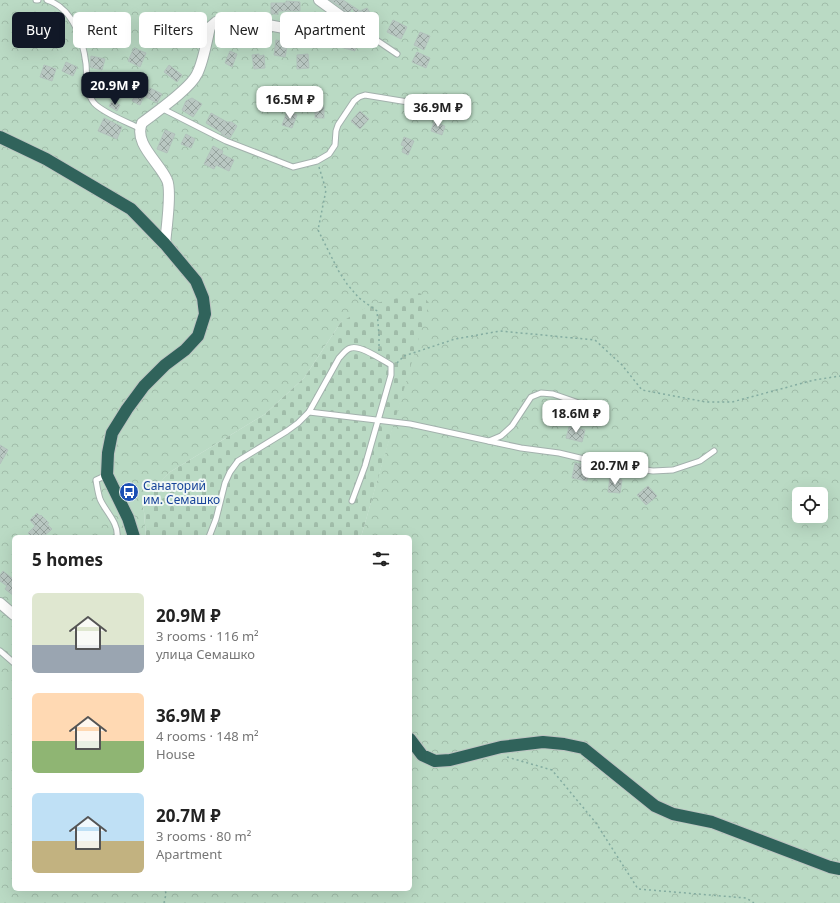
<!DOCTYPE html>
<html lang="en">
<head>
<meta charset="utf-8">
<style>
	body { margin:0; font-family:"Noto Sans",sans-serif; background:#f6f6f6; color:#222; height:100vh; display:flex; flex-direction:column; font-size:15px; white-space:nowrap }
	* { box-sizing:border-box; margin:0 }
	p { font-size:13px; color:#767676 }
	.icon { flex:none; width:22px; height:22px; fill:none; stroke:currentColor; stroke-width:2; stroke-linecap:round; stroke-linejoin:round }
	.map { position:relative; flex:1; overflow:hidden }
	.side { position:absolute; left:12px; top:535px; width:400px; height:356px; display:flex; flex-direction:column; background:#fff; border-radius:6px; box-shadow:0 4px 16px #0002 }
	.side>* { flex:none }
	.guide { position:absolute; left:12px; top:12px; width:400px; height:36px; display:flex; gap:8px }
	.fabs { position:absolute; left:792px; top:487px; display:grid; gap:8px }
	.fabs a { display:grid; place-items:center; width:36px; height:36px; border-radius:6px; background:#fff; box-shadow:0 4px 16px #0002; font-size:20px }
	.price { position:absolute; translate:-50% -34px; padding:0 9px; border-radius:8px; background:#fff; color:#222; font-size:13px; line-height:26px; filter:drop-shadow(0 1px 2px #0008) }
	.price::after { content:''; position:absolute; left:50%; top:24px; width:12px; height:9px; margin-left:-6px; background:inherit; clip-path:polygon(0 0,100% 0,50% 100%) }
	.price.on { background:#111827; color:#fff }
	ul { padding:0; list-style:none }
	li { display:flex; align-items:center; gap:12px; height:100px; padding:0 20px }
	li span { display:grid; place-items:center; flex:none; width:112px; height:80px; border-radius:6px; color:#555 }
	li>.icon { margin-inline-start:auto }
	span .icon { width:48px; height:48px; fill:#fffc; stroke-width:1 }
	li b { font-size:17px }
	h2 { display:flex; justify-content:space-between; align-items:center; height:48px; padding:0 20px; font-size:17px }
	.tag { padding:0 14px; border-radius:6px; background:#fff; box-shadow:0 4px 16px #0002; font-size:14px; line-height:36px }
	.tag.on { background:#111827; color:#fff }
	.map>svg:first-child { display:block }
	.forest { fill:url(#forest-crowns); fill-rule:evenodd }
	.cemetery { fill:url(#cemetery-stones) }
	.pitch { fill:#badac4 }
	.building { fill:url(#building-cross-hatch); stroke:#b3c3bd }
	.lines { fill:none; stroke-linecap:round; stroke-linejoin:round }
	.lane-casing { stroke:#a3b1ad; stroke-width:7 }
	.street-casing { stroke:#a3b1ad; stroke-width:12 }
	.highway-casing { stroke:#bdc4c2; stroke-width:14 }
	.path { stroke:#83aca0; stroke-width:1.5; stroke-dasharray:2 3; stroke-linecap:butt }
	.lane { stroke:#fff; stroke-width:5 }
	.street { stroke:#fff; stroke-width:10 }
	.highway { stroke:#30635b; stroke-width:12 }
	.labels { text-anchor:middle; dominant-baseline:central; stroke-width:4; stroke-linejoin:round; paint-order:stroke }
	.transit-label { font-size:12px; fill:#164399; stroke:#f0f7f4; text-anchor:start }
</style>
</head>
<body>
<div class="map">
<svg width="840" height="903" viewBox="0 0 840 903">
	<defs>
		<pattern id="forest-crowns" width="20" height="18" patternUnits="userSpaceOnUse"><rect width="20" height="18" fill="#badac4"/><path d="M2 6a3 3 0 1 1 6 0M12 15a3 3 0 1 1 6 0" fill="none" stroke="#a0bca9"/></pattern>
		<pattern id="cemetery-stones" width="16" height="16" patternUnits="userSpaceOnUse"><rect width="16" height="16" fill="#badac4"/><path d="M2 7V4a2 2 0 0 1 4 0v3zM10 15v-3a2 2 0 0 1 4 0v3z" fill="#a0bca9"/></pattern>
		<pattern id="building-cross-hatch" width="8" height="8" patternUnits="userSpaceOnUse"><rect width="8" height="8" fill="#b9c7c2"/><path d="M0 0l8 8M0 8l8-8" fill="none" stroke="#96a39e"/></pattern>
	</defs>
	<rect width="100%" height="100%" fill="#e0eae6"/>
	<path class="forest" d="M 0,0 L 840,0 L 840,903 L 0,903 ZM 428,303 L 361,537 L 410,537 L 410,889 L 14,889 L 14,537 L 146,537 L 143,500 L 170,472 L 265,414 L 304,378 L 341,322 ZM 799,494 L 821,494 L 821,516 L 799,516 Z"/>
	<path class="cemetery" d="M 420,293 L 429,303 L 361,537 L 146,537 L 143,499 L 170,472 L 265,414 L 304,378 L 341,322 L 372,304 Z"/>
	<path class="pitch" d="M 0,697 L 14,707 L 14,718 L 5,731 L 0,727 Z"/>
	<g class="building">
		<path d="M 330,0 L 343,0 L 360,11 L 367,8 L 372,16 L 361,23 L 352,8 L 348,15 L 341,8 L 341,7 Z"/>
		<path d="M 286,1 L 300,2 L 300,11 L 278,11 L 278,14 L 271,14 L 271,3 L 286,3 Z"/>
		<path d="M 393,20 L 407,27 L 401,39 L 387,32 Z"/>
		<path d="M 420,32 L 430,36 L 424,50 L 414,45 Z"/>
		<path d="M 343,35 L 358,39 L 355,51 L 340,47 Z"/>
		<path d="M 276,40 L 288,42 L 285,57 L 274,55 Z"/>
		<path d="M 134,48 L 146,53 L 140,67 L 128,61 Z"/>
		<path d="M 230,51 L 237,54 L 232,67 L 225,63 Z"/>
		<path d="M 417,52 L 430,58 L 426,68 L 412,62 Z"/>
		<path d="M 259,54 L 259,56 L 264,55 L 265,68 L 254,69 L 252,55 Z"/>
		<path d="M 308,54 L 309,68 L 297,69 L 297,55 Z"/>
		<path d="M 91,56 L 105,59 L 102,70 L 90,67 Z"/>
		<path d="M 66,62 L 77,67 L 73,76 L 62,71 Z"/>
		<path d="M 44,65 L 56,69 L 52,81 L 40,77 Z"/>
		<path d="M 169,65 L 182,75 L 177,82 L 164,72 Z"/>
		<path d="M 108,83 L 119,89 L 114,97 L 104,92 Z"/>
		<path d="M 150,88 L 162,94 L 157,103 L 146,97 Z"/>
		<path d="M 136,94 L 143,98 L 140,105 L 132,101 Z"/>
		<path d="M 192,98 L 202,104 L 193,117 L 182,110 L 186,101 Z"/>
		<path d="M 112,101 L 120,105 L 117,111 L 109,106 Z"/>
		<rect x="315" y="107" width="9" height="11"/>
		<path d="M 360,111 L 369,119 L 360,129 L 351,121 Z"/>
		<path d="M 287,112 L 297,115 L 292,128 L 282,125 Z"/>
		<path d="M 211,113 L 227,122 L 232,122 L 237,126 L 230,138 L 221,134 L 222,133 L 206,123 Z"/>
		<path d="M 104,118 L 122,127 L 117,139 L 98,131 Z"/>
		<path d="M 434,122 L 445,126 L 442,135 L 431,131 Z"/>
		<path d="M 165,130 L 175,134 L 167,153 L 157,149 Z"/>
		<path d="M 186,134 L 195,139 L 191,148 L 181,144 Z"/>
		<path d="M 404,137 L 414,141 L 408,155 L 402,152 L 404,146 L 401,145 Z"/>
		<path d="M 213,146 L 223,151 L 222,154 L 234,160 L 229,171 L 216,165 L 214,169 L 204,164 Z"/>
		<path d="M 569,427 L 585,430 L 582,442 L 566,438 Z"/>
		<path d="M 0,445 L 8,450 L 0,464 Z"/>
		<path d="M 575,463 L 590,466 L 587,481 L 572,478 Z"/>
		<path d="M 610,478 L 622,480 L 620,493 L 608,492 Z"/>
		<path d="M 648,486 L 657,496 L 646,505 L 637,495 Z"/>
		<path d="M 37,513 L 40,516 L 41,515 L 49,523 L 47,524 L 52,529 L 43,537 L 32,537 L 28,533 L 35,526 L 30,520 Z"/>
		<path d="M 3,571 L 13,579 L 14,578 L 14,596 L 5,589 L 7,586 L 0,581 L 0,575 Z"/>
	</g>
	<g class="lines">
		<g class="lane-casing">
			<g id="lane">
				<path d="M 36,0 L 38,0"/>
				<path d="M 47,0 C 73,8 83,40 86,64 C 87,77 86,93 94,103 C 103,113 127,122 139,128"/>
				<path d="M 341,16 L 397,54"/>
				<path d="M 161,108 L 226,141 L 293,167 L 317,161 L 329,154 L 335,145 L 336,131 L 338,125 L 354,101 L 359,97 L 365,95 L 414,103 L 457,115"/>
				<path d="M 309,412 L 410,424 L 521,448 L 559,453 L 605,464 L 653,471 L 673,470 L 700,461 L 714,451"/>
				<path d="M 489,441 L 501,436 L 512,426 L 531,397 L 541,393 L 553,394 L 579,403 L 592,417"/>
				<path d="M 107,475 L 96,480 C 97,486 98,493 100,499 C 105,511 119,523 117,537"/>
				<path d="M 209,537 L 216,519 L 225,483 L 230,472 L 238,461 L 287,431 L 298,423 L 309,412 L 339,358 C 343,354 346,349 351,348 C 361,345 382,360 391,365 L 391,375 L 365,466 L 352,501"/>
				<path d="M 0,651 L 14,663"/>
			</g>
		</g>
		<g class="street-casing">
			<g id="street">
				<path d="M 165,244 C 166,232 172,190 167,180 C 159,162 133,143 142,123 C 156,112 190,89 197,74 C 203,63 207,40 210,27 L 216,22 L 224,19 L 241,20 L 284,28 L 319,28 L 341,16 L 319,0"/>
				<path d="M 0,603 L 14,615"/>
			</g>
		</g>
		<g class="highway-casing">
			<g id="highway">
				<path d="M 0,137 L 46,159 L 131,209 L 165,244 L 196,281 L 203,298 L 205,314 L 198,336 L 185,350 L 165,365 L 144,386 L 127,409 L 112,433 L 108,453 L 107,475 L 128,518 L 134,537"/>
				<path d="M 410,739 L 422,755 L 435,761 L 450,760 L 501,747 L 543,742 L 564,744 L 583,748 L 655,806 L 673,814 L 712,822 L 830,867 L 840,869"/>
			</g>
		</g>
		<g class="path">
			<path d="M 319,167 L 326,190 L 318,230 L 338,270 L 347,284 L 359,298 L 377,311 L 379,335 L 379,351"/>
			<path d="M 397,363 L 404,356 L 455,339 L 500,331 L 595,340 L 622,365 L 642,390 L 706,402 L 732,402 L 814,380 L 840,376"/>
			<path d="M 507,757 L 552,770 L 596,823 L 638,889 L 746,898 L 754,903"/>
			<path d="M 164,903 L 166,894 L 165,889"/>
		</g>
		<use href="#lane" class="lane"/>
		<use href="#street" class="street"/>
		<use href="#highway" class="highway"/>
	</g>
	<defs>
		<g id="bus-disc" transform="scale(1)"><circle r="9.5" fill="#1a4fb4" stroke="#f0f7f4"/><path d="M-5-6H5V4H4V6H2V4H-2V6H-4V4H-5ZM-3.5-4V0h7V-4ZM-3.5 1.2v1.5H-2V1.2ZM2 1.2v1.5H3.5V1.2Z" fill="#fff"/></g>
	</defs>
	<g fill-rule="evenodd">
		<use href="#bus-disc" x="129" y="492"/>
	</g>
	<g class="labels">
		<g class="transit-label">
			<text x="143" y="485">Санаторий<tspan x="143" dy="14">им. Семашко</tspan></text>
		</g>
	</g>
</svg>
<div class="fabs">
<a><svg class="icon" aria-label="locate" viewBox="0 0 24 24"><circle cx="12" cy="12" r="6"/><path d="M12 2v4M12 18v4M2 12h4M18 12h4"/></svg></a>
</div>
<b class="price on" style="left:115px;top:106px">20.9M ₽</b>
<b class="price" style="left:290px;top:120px">16.5M ₽</b>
<b class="price" style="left:438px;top:128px">36.9M ₽</b>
<b class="price" style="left:576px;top:434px">18.6M ₽</b>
<b class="price" style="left:615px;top:486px">20.7M ₽</b>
<div class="guide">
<a class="tag on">Buy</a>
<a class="tag">Rent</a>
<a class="tag">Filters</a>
<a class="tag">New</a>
<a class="tag">Apartment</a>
</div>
<section class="side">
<h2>5 homes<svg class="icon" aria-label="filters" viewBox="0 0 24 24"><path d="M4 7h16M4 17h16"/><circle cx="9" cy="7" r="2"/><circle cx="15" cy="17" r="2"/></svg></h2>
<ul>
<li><span style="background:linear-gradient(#dfe7d0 65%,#9aa5b1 0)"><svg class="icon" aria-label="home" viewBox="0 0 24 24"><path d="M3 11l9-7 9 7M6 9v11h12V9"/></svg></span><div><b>20.9M ₽</b><p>3 rooms · 116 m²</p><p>улица Семашко</p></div></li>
<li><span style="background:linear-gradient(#ffd9b3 60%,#8fb573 0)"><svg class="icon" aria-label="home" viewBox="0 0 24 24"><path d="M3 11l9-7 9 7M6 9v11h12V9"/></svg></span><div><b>36.9M ₽</b><p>4 rooms · 148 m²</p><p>House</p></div></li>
<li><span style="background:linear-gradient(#bfe0f5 60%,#c2b280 0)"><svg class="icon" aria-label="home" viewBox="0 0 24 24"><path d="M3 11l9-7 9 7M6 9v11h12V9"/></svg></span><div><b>20.7M ₽</b><p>3 rooms · 80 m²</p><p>Apartment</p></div></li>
</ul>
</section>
</div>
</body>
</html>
